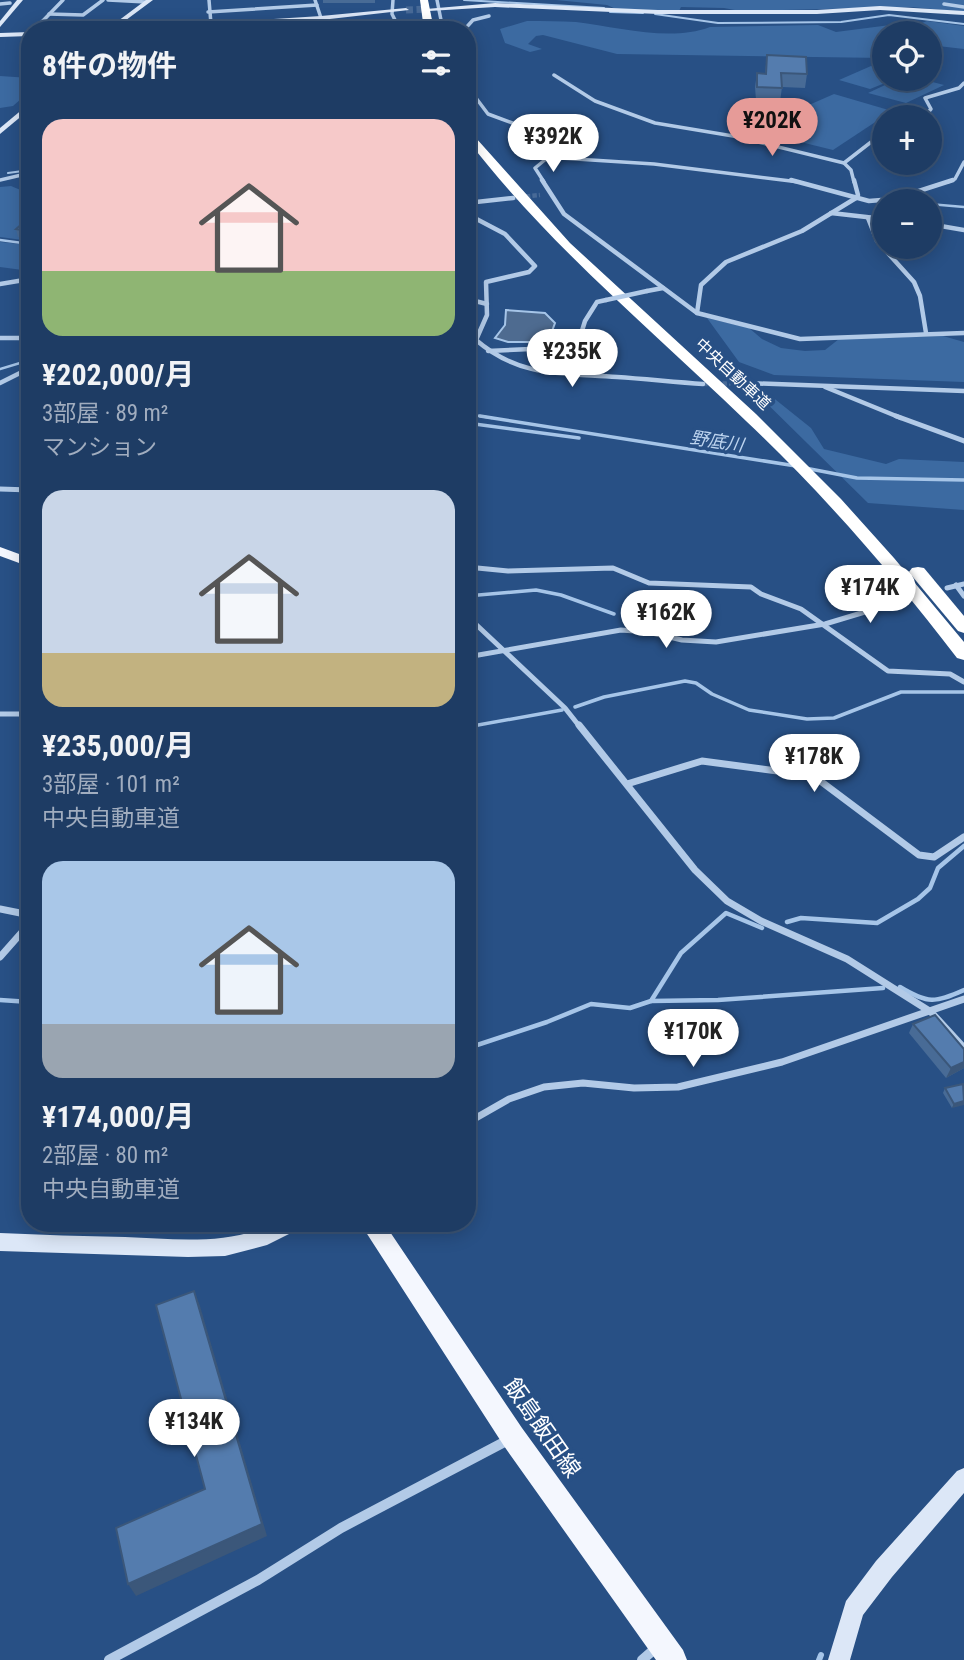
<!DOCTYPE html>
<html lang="ja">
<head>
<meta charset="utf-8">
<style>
	body { margin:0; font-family:"Roboto Condensed","Noto Sans JP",sans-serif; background:#26436a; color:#f1f3f6; height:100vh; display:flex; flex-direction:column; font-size:26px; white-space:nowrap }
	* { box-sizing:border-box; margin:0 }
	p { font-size:23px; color:#a1adbf }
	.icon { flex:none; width:38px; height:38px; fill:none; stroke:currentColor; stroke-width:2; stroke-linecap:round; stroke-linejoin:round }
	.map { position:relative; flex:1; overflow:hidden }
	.sheet { position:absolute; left:21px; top:21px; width:455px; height:1211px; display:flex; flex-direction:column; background:#1e3c64; border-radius:28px; box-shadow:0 4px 18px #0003,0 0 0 2px #3c5678 }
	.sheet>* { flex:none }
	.buttons { position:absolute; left:872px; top:21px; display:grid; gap:14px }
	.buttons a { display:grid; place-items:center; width:70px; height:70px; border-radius:50%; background:#1e3c64; box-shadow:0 4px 18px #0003,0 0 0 2px #3c5678; font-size:35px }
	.price { position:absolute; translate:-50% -60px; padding:0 16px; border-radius:24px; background:#fff; color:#222; font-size:23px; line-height:46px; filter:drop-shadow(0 2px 4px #0008) }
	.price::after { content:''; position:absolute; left:50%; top:42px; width:21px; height:16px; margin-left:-10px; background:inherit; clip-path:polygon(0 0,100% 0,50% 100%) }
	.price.current { background:#e69b98; color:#111 }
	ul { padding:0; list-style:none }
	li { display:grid; align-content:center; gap:14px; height:371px; padding:0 21px }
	li span { display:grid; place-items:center; height:217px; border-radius:21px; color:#555 }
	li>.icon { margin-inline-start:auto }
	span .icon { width:126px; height:126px; fill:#fffc; stroke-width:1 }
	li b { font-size:30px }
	h2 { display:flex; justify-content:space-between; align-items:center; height:84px; padding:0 21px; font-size:30px }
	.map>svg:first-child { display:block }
	.green { fill:#3c6aa1 }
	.water { fill:#4e6b90; stroke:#a6c5e8; stroke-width:2 }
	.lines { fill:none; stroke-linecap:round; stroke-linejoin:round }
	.stream-far4 { stroke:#a6c5e8; stroke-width:2 }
	.stream-far3 { stroke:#a6c5e8; stroke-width:2.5 }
	.stream-far2 { stroke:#a6c5e8; stroke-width:3.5 }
	.stream-far1 { stroke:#a6c5e8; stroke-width:4.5 }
	.stream { stroke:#a6c5e8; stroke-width:6 }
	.street-tunnel { stroke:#486a97; stroke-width:4.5; stroke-dasharray:4.5 2; stroke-linecap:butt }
	.secondary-tunnel { stroke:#486a97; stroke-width:7; stroke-dasharray:7 3.5; stroke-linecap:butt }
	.street-far4 { stroke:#b2cae7; stroke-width:3.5 }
	.street-far3 { stroke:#b2cae7; stroke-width:4.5 }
	.street-far2 { stroke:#b2cae7; stroke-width:5 }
	.street-far1 { stroke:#b2cae7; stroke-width:7 }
	.street { stroke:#b2cae7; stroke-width:10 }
	.secondary { fill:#dce7f7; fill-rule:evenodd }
	.primary { fill:#f4f7fe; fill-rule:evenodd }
	.highway { fill:#fff; fill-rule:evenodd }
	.street-bridge { stroke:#b2cae7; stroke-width:4.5 }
	.wall { fill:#486b96 }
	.shaded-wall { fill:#3b577a }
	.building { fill:#547cae; stroke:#3b577a; stroke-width:2 }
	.labels { text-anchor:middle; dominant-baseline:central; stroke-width:7; stroke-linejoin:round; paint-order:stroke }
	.far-street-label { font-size:16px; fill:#fff; stroke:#285085 }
	.far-water-label { font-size:18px; font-style:italic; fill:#bdd4ef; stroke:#285085 }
	.near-street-label { font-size:23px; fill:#fff; stroke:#285085 }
</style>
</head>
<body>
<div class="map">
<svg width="964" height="1660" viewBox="0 0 964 1660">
	<rect width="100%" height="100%" fill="#285085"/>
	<g class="green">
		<path d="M 556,0 L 964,0 L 964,12 L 911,7 L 740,11 L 724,8 L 681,7 L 679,11 L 616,9 L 607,5 Z"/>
		<path d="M 527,21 C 543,21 560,21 576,22 C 618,27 670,42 710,27 L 818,25 L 836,32 L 898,24 L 914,26 L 927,21 L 964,26 L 964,49 L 929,45 L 929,33 L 884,33 L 884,58 L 617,54 L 543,35 L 536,36 L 528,44 L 542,49 L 530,52 L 505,43 L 500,29 Z"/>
		<path d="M 871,66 L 884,70 L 884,79 L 895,79 L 870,89 L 839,80 Z"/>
		<path d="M 0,76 L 30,78 L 30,91 L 13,106 L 0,108 Z"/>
		<path d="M 898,79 L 921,79 L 944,85 L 906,103 L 868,93 Z"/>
		<path d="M 834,94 L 892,111 L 833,150 L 752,130 Z"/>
		<path d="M 11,186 L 30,194 L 30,241 L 0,237 L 0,187 Z"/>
		<path d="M 0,242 L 30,245 L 30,271 L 0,267 Z"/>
		<path d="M 707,318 L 749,328 L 762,339 L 781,348 L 805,351 L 825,350 L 839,339 L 943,336 L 964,342 L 964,382 L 774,375 L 739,362 Z"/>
		<path d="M 750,387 L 761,388 L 811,428 L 824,449 L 886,464 L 899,459 L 964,462 L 964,510 L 868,503 Z"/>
	</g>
	<path class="water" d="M 506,310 L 545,313 L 555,323 L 548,342 L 508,342 L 495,338 L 505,325 Z"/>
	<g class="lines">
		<g class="stream-far4">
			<path d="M 464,0 L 604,8"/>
			<path d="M 610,12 L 643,13"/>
			<path d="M 655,14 L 718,23 L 841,22 L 889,15 L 964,24"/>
			<path d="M 8,173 L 30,170"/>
		</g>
		<g class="stream-far3">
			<path d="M 929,204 L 964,207"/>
			<path d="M 0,240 L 30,244"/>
			<path d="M 0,369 L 30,360"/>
			<path d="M 467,414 L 492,418"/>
		</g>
		<g class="stream-far2">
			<path d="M 480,416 L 796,466"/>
			<path d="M 467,423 L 579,438"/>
			<path d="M 805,468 L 857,478 L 964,480"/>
			<path d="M 467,596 L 536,590 L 561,595 L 614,614"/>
			<path d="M 575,707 L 604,697 L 685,681 L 696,683 L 712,694 L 749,710 L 807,719 L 834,718 L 901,692 L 964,692"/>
			<path d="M 467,727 L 562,710"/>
		</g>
		<g class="stream-far1">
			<path d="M 467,727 L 476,725"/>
			<path d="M 787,922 L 801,918 L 877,923 L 918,899 L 930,888 L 938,868 L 964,846"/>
			<path d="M 900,987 C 928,1004 935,1003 964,990"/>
			<path d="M 0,1000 L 30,1002"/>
			<path d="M 651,1001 L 718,1000 L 883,988"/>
			<path d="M 468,1048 L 547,1022 L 591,1004 L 630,1008 L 651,1001 L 681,953 L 726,913 L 762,928"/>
		</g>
		<path class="stream" d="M 819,1660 L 821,1655"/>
		<g class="street-tunnel">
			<path d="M 513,198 L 540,195"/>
			<path d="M 703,384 L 746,383"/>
		</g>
		<path class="secondary-tunnel" d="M 406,10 L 429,9"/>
		<g class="street-far4">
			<path d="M 108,0 L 146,2"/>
			<path d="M 209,0 L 211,24"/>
			<path d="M 315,0 L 321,18"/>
			<path d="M 393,0 L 392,14 L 400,30"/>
			<path d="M 437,0 L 443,30"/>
			<path d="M 0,4 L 10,3"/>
			<path d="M 944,4 L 964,7"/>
			<path d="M 208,12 L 317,5"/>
			<path d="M 49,14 L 83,15 L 103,0"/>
			<path d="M 34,30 L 63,0"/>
			<path d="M 288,30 L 397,25"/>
			<path d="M 464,30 L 473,20 L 489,16"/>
			<path d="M 554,75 L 595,101 L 655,123 L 733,136 L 844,163 L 851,170 L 854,182"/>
			<path d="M 467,86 L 488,114 L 529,129 L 560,158 L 546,159 L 535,168 L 544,182"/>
			<path d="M 924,117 L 931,109 L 925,98 L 959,88 L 964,83"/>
			<path d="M 560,158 L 654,164 L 799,182"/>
			<path d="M 844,163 L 884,132"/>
			<path d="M 0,180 L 30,173"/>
			<path d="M 948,182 L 955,179 L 964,162"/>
		</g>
		<g class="street-far3">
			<path d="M 542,180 L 564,214 L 697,313 L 800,339 L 964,333"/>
			<path d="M 791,180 L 869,201 L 894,199 L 953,180"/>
			<path d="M 854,180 L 858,195 L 856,198"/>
			<path d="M 467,203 L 513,198"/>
			<path d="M 831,213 L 884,219"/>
			<path d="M 467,214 L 505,234 L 535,266 L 529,272 L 486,282 L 487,315 L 476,340 C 520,378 563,373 617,377 C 646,379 674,382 703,384"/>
			<path d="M 868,218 L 877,241 L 914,282 L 920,296 L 926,333"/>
			<path d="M 929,224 L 964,230"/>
			<path d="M 0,284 L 30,279"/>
			<path d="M 647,291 L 663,288"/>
			<path d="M 467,299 L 487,304"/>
			<path d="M 697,313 L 701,285 L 726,262 L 802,231 L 856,198"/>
			<path d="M 0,338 L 30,338"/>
			<path d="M 488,351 L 577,347 L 585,321 L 597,302 L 606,300"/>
			<path d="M 0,383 L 24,371 L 30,372"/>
			<path d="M 746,383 L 964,391"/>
			<path d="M 825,387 L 901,418"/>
		</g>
		<g class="street-far2">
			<path d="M 896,416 L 964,441"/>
			<path d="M 0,489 L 30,490"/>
			<path d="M 467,567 L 508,571 L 613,568 L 649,583 L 751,587 L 761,594 L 801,609 L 888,671 L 950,674 L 964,682"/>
			<path d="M 956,585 L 964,596"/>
			<path d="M 947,588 L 964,584"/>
			<path d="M 467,616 L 565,708 L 580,727"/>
			<path d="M 467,657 L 621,630 L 648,632 L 682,640 L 716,642 L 825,624 L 908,599"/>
			<path d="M 0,714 L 30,714"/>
		</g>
		<g class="street-far1">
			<path d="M 579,725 L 695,870 L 727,901 L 761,921 L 847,959 L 931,1012 L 964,1048"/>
			<path d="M 627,784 L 702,761 L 800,774 L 819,780 L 919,855 L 934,857 L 964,837"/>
			<path d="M 0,909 L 30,915"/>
			<path d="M 0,957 L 30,923"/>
			<path d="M 467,1123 L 509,1099 L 544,1087 L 583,1083 L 634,1088 L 678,1087 L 782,1062 L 964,999"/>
		</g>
		<g class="street">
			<path d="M 109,1660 L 258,1580 L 341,1528 L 510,1439"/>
			<path d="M 642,1660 L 657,1647"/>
		</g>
		<g class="secondary">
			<path d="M 17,0 L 23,0 L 0,27 L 0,21 Z"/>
			<path d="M 146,0 L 153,0 L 118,26 L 133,28 L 321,16 L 406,8 L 409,10 L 321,20 L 156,30 L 50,30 L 110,27 Z"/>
			<path d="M 495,3 L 658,10 L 817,10 L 880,6 L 964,11 L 964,15 L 880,10 L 817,14 L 658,14 L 495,7 L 429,11 L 426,9 Z"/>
			<path d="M 30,32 L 30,36 L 0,37 L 0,33 Z"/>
			<path d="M 30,103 L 30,109 L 0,134 L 0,128 Z"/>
			<path d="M 274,1223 L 302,1223 L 299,1229 L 267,1245 L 225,1256 L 188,1257 L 0,1251 L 0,1233 C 42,1235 83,1236 125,1237 C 175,1239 228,1246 274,1223 Z"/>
			<path d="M 964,1468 L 964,1493 L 892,1577 L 863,1615 L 850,1660 L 828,1660 L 846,1601 L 876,1561 L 957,1471 Z"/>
		</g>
		<g class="primary">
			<path d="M 0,547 L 30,558 L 30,567 L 0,556 Z"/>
			<path d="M 360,1223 L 384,1223 L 522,1428 L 683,1650 L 687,1660 L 656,1660 L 504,1446 Z"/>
		</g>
		<g class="highway">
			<path d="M 420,0 L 428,0 L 434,30 L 424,30 Z"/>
			<path d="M 467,128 L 570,243 L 756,414 L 841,499 L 894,558 L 964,642 L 964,660 L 957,658 C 893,574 823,494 746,421 C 650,328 548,245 467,139 Z"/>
			<path d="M 918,567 L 924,568 L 964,616 L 964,633 L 958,631 L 912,576 L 909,572 L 912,568 Z"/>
		</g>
		<path class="street-bridge" d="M 606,300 L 647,291"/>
	</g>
	<g class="wall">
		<rect x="323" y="0" width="52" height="3"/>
		<path d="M 767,55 L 807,74 L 805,88 L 782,87 L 780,102 L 756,100 L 755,87 L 757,73 L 765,74 Z"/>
		<path d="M 30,217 L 30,239 L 18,237 L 16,229 Z"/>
		<path d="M 913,1024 L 964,1049 L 964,1068 L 946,1078 L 909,1033 Z"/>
		<path d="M 964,1085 L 952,1108 L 943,1093 L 945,1088 Z"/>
	</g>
	<g class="shaded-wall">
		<path d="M 964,1062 L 964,1068 L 946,1078 L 951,1068 Z"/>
		<path d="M 964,1101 L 964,1105 L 952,1108 L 954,1104 Z"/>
		<path d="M 194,1291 L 200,1306 L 267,1536 L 136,1596 L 128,1584 L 262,1524 Z"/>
	</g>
	<g class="building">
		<path d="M 767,55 L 806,57 L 807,74 L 781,73 L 782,88 L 757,87 L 757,73 L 766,74 Z"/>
		<path d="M 30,217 L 30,231 L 16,229 Z"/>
		<path d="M 935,1015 L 964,1049 L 964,1062 L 951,1068 L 913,1024 Z"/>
		<path d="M 963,1084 L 964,1101 L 954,1104 L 945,1088 Z"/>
		<path d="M 194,1291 L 262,1524 L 128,1584 L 116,1528 L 205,1489 L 156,1305 Z"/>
	</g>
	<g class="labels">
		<g class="far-street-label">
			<text transform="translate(733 374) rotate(43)">中央自動車道</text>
		</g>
		<g class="far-water-label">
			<text transform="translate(717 441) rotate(9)">野底川</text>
		</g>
		<g class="near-street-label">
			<text transform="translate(542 1428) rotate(55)">飯島飯田線</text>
		</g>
	</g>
</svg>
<div class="buttons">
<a><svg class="icon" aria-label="locate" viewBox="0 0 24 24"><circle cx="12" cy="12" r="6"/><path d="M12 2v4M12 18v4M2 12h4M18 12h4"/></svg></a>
<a>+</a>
<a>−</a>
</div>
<b class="price current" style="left:772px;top:158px">¥202K</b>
<b class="price" style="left:553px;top:174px">¥392K</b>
<b class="price" style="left:572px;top:389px">¥235K</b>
<b class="price" style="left:870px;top:625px">¥174K</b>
<b class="price" style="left:666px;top:650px">¥162K</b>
<b class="price" style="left:814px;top:794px">¥178K</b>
<b class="price" style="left:693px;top:1069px">¥170K</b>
<b class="price" style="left:194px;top:1459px">¥134K</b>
<section class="sheet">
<h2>8件の物件<svg class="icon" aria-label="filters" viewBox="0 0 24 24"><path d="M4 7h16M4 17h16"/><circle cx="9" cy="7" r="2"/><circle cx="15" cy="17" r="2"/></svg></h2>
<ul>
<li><span style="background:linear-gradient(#f6c9c9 70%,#8fb573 0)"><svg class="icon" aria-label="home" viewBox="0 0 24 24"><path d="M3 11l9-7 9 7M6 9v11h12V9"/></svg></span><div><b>¥202,000/月</b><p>3部屋 · 89 m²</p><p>マンション</p></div></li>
<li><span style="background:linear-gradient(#c9d6e8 75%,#c2b280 0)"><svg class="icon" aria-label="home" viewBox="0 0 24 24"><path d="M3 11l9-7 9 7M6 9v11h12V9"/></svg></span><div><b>¥235,000/月</b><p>3部屋 · 101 m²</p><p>中央自動車道</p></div></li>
<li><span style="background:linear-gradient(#a9c7e8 75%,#9aa5b1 0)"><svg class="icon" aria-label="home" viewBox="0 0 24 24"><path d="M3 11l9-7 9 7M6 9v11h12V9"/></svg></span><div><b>¥174,000/月</b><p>2部屋 · 80 m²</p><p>中央自動車道</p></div></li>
</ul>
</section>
</div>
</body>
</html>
